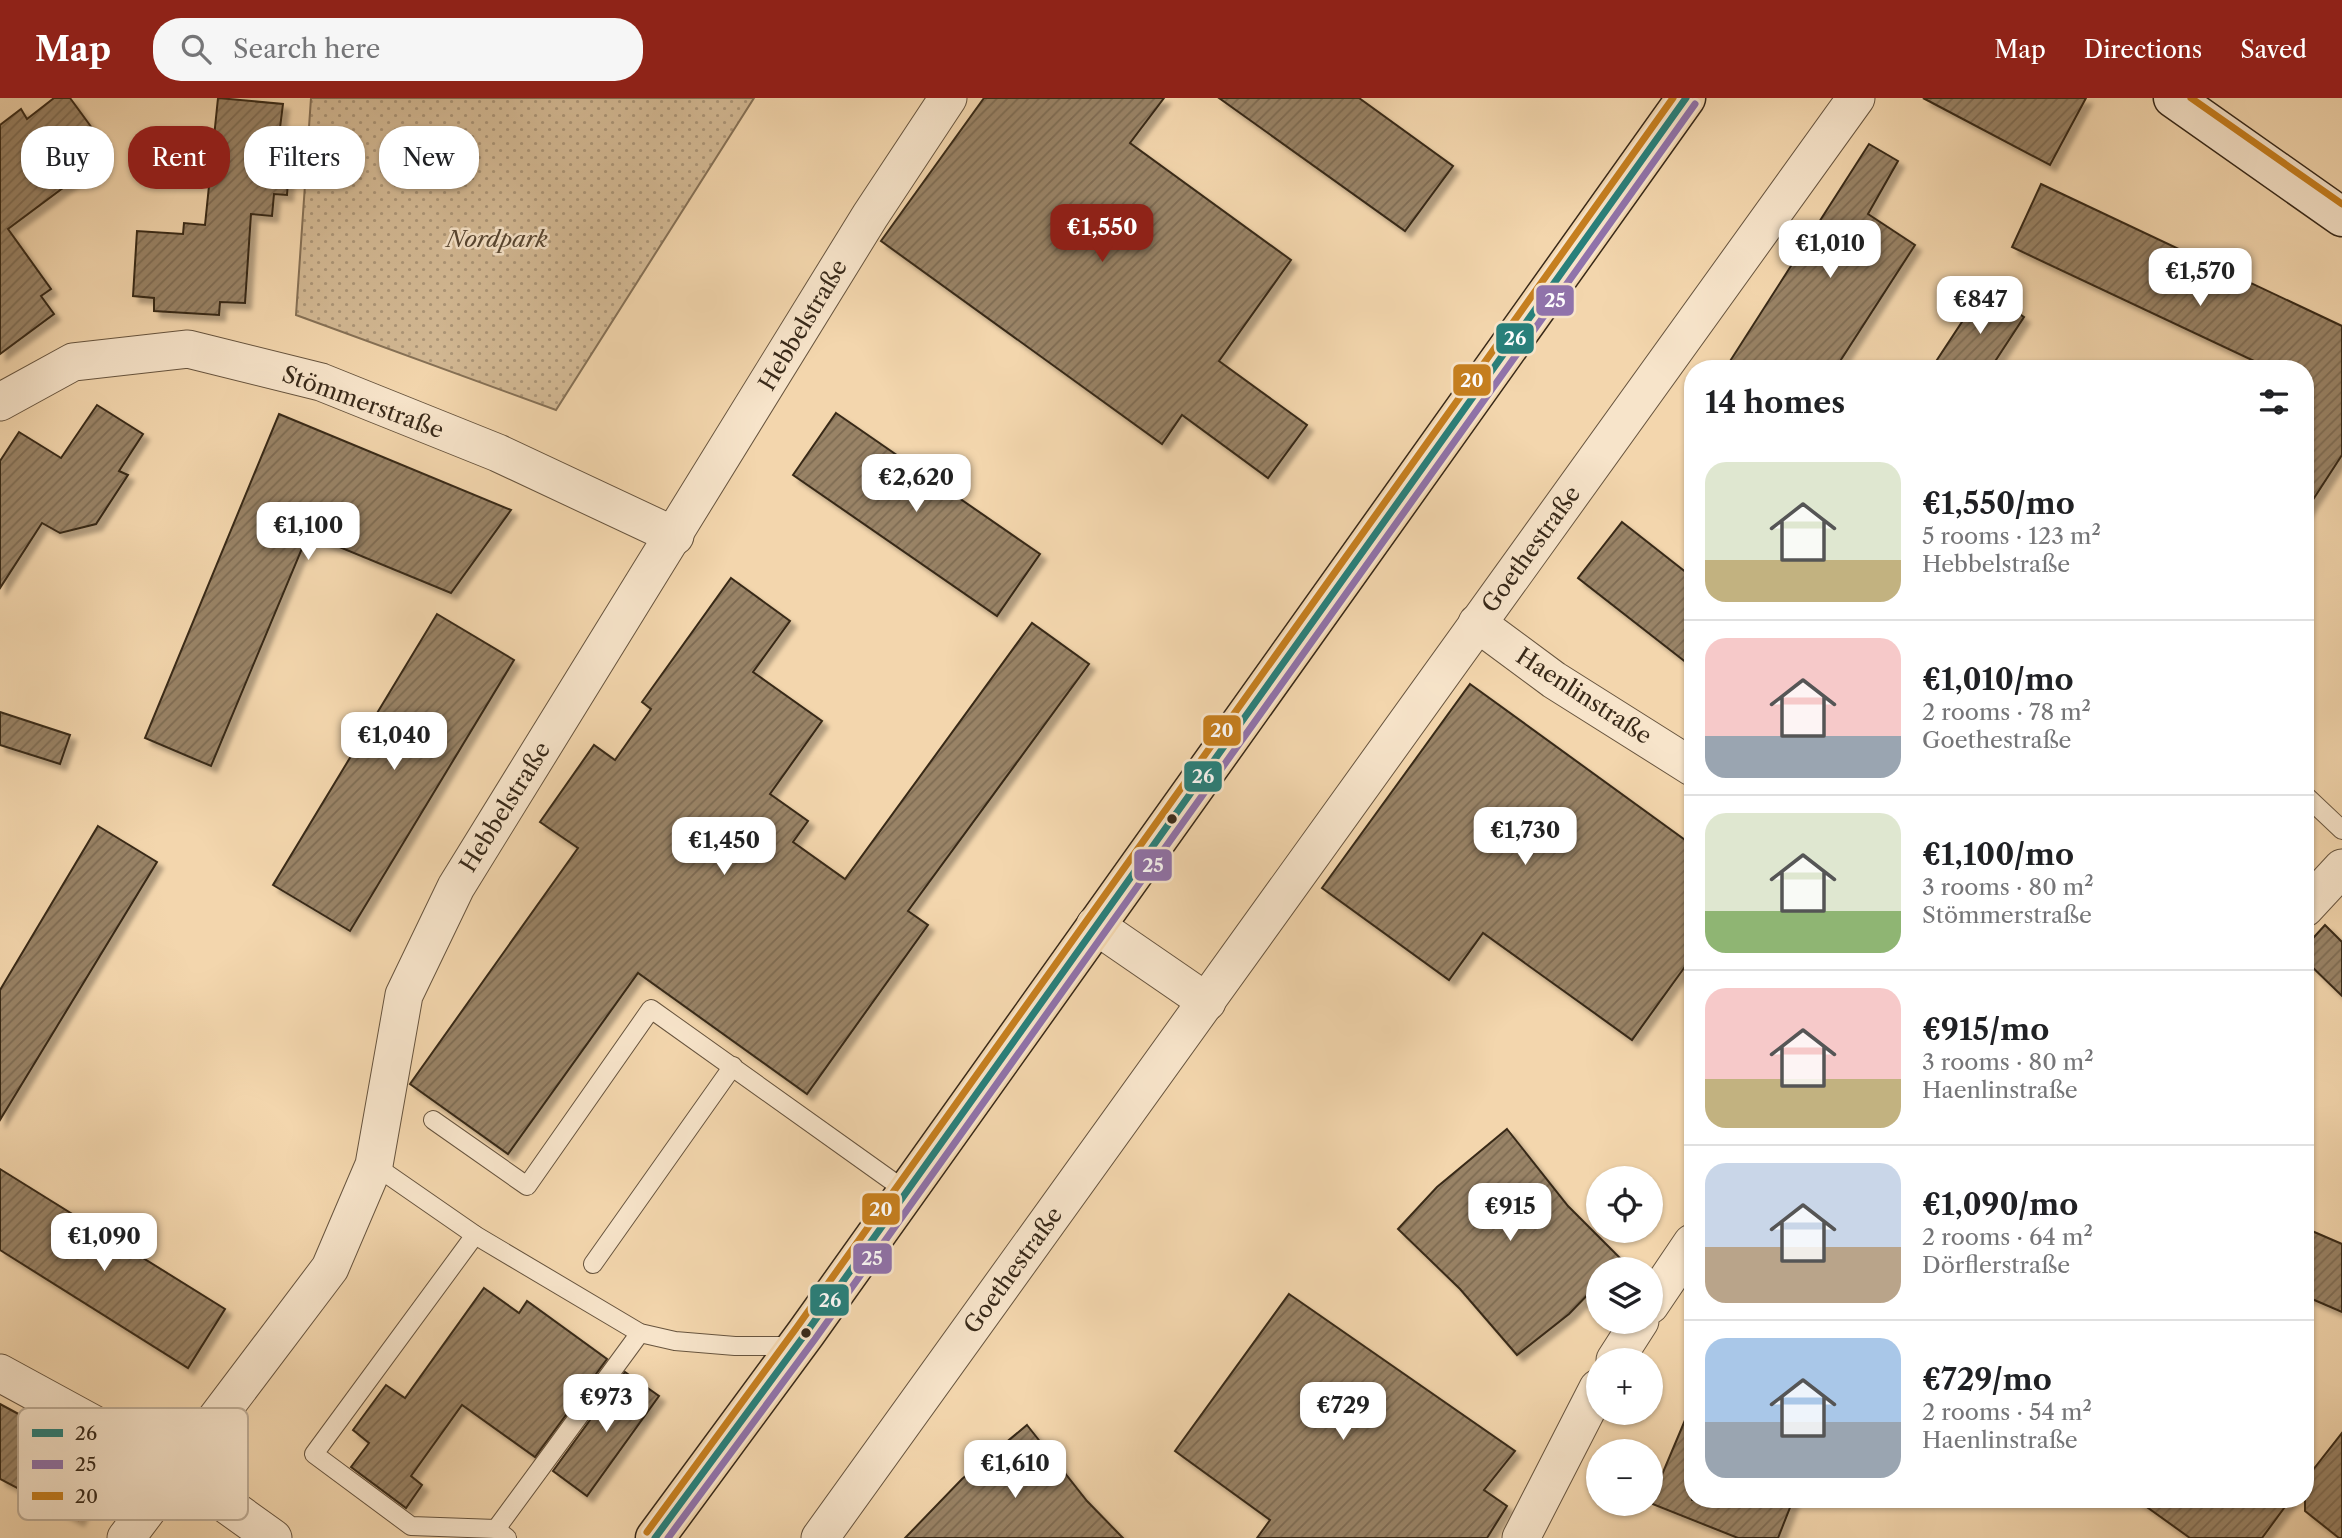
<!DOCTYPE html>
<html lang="en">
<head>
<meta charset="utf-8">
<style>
	body { margin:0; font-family:"Libre Caslon Text",serif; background:#f6f6f6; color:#202124; height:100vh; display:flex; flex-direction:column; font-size:26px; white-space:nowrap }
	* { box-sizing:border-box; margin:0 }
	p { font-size:23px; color:#757577 }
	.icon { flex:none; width:38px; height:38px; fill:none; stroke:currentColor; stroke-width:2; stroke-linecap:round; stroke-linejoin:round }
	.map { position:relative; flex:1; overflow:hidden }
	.drawer { position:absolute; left:1684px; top:262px; width:630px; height:1148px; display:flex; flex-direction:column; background:#fff; border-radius:28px; box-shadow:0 2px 5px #0004 }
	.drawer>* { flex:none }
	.banner { position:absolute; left:21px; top:28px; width:665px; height:63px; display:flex; gap:14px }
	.buttons { position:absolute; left:1586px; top:1068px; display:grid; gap:14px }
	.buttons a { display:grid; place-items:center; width:77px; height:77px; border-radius:50%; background:#fff; box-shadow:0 2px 5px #0004; font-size:35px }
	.price { position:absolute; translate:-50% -60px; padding:0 16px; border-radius:14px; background:#fff; color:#222; font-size:23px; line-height:46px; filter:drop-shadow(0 2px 4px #0008) }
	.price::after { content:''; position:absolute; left:50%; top:42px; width:21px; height:16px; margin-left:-10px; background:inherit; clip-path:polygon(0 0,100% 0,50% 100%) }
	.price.selected { background:#8f2418; color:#fff }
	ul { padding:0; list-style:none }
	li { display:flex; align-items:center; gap:21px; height:175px; padding:0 21px }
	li+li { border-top:2px solid #e0e0e0 }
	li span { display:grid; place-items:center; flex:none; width:196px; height:140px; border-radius:21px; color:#555 }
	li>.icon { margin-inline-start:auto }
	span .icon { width:84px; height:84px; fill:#fffc; stroke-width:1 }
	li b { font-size:30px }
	h2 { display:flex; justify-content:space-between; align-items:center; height:84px; padding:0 21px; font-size:30px }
	.pill { padding:0 24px; border-radius:28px; background:#fff; box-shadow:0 2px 5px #0004; font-size:24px; line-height:63px }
	.pill.selected { background:#8f2418; color:#fff }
	header { display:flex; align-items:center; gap:42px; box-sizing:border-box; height:98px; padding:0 35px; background:#8f2418; color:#fff }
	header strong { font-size:33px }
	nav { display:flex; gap:38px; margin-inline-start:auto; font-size:24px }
	.search { width:490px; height:63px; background:#f6f6f6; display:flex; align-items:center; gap:18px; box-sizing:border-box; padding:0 24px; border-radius:28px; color:#757577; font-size:26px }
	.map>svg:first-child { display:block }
	.park { fill:url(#park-dots); stroke:#867156; stroke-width:2 }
	.building { fill:url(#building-hatch); stroke:#382919; stroke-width:2; filter:url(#shadow) }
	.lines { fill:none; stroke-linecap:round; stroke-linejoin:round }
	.lane-casing { stroke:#67543e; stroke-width:20 }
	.street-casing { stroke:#67543e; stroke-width:39 }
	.secondary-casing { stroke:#382919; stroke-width:41 }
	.primary-casing { stroke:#382919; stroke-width:41 }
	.lane { stroke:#f7e4ca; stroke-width:18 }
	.street { stroke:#f7e4ca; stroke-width:37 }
	.secondary { stroke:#f7e4ca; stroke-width:38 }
	.primary { stroke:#f3d6ad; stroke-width:38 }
	.bus-1-casing { stroke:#f7e4ca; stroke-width:12 }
	.bus-2-casing { stroke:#f7e4ca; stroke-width:12 }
	.bus-3-casing { stroke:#f7e4ca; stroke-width:12 }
	.bus-1 { stroke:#28807b; stroke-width:7 }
	.bus-2 { stroke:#9073ab; stroke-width:7 }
	.bus-3 { stroke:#c67f1f; stroke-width:7 }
	.bus-dot { fill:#382919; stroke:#f7e4ca; stroke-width:2.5 }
	.labels { text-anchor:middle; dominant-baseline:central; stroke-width:5; stroke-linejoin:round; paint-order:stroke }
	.park-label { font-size:23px; font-style:italic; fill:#574632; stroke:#f7e4ca }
	.street-label { font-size:23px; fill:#382919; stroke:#f7e4ca }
	.key { fill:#f7e4ca; stroke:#beac95; stroke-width:2 }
	.key-label { font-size:19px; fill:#382919 }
	.line-badge { stroke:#f7e4ca; stroke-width:2.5 }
	.badge-label { font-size:19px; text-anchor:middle; font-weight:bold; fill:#fff }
</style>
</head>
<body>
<header>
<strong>Map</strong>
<div class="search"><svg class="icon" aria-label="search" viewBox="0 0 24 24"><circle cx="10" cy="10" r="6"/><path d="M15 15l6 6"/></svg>Search here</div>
<nav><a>Map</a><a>Directions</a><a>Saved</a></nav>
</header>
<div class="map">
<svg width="2342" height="1440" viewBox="0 0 2342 1440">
	<defs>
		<pattern id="park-dots" width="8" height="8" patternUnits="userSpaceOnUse" patternTransform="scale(1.75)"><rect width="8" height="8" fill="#d3b994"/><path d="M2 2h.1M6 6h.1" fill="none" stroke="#ac9678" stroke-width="1.8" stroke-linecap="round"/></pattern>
		<pattern id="building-hatch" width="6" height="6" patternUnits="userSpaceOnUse" patternTransform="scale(1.75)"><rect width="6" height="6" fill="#998366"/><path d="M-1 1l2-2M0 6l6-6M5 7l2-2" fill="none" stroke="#7e6b53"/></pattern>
		<filter id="shadow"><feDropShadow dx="6" dy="6" stdDeviation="2" flood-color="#0004"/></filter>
	</defs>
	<rect width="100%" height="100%" fill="#f3d6ad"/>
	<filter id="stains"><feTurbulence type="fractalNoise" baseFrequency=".00286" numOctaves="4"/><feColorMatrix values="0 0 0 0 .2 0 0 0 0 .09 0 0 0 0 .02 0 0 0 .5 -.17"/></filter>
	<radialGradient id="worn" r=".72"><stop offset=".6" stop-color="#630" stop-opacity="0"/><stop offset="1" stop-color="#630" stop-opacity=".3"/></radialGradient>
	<path class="park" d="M 311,0 L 754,0 L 556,312 L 296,217 Z"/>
	<g class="building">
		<path d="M 54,0 L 70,0 L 103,45 L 84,60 L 91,69 L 8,131 L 51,191 L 41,198 L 54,216 L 0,256 L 0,27 L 21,11 L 27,21 Z"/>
		<path d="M 218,0 L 283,6 L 280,30 L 292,31 L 287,97 L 274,96 L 272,118 L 251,116 L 245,205 L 220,204 L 219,217 L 154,213 L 154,200 L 133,198 L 137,133 L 183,136 L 184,125 L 205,127 Z"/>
		<path d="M 984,0 L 1164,0 L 1130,45 L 1291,162 L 1219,263 L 1307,327 L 1268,380 L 1182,317 L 1162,346 L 881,143 Z"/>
		<path d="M 1219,0 L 1359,0 L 1453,68 L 1405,133 Z"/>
		<path d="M 1923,0 L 2086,0 L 2050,67 Z"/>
		<path d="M 1869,46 L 1898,63 L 1868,116 L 1915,147 L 1835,271 L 1725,271 Z"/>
		<path d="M 2041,86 L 2342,228 L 2342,357 L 2305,414 L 2305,271 L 2271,271 L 2012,149 Z"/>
		<path d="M 1983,192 L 2024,219 L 1990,271 L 1931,271 Z"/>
		<path d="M 97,307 L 143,336 L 119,373 L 128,377 L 96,426 L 60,435 L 42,425 L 0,490 L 0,363 L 19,334 L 61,360 Z"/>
		<path d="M 836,315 L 1040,456 L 997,518 L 793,377 Z"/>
		<path d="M 279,316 L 511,412 L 451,495 L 308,436 L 211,668 L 145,640 Z"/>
		<path d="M 1622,424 L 1692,479 L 1692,569 L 1578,480 Z"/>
		<path d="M 731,480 L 790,523 L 753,574 L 822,623 L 770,696 L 808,723 L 793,744 L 845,781 L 1032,525 L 1089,566 L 908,813 L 928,827 L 807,996 L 638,875 L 508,1056 L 410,986 L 578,750 L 540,724 L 594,647 L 615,662 L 651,611 L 642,604 Z"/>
		<path d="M 437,516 L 514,562 L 350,833 L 273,787 Z"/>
		<path d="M 1470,586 L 1692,747 L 1692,859 L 1632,942 L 1483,835 L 1449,882 L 1322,790 Z"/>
		<path d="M 0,614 L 70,637 L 60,666 L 0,647 Z"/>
		<path d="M 98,728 L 157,764 L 0,1022 L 0,892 Z"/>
		<path d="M 2325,827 L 2342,844 L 2342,898 L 2305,862 L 2305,849 Z"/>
		<path d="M 1507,1031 L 1568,1108 L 1621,1161 L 1612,1171 L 1598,1171 L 1598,1186 L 1569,1216 L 1517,1257 L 1460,1191 L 1398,1131 L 1437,1089 Z"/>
		<path d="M 0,1071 L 225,1211 L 188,1270 L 0,1152 Z"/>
		<path d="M 2305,1130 L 2342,1146 L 2342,1214 L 2305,1198 Z"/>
		<path d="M 484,1190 L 519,1215 L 527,1203 L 607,1261 L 535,1359 L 462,1307 L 411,1378 L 422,1387 L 406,1410 L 351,1369 L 369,1345 L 353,1332 L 386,1287 L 405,1300 Z"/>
		<path d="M 1289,1196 L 1515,1353 L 1484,1392 L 1507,1408 L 1487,1440 L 1257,1440 L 1270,1422 L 1175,1353 Z"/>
		<path d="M 625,1274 L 659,1298 L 587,1398 L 553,1373 Z"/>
		<path d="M 0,1306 L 109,1365 L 78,1422 L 0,1381 Z"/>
		<path d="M 1691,1308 L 1692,1402 L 1793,1402 L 1778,1440 L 1738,1440 L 1650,1405 Z"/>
		<path d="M 1027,1327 L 1087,1403 L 1123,1440 L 905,1440 L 962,1381 Z"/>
		<path d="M 2342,1335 L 2342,1440 L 2339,1440 L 2305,1413 L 2305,1382 Z"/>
		<path d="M 2137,1402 L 2290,1402 L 2262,1440 L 2190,1440 Z"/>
	</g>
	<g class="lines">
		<g class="lane-casing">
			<g id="lane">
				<path d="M 2305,697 L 2342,732"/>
				<path d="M 433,1022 L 527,1088 L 651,911 L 906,1093"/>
				<path d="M 374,1067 L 475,1137 L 640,1235 L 675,1243 L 735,1248 L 796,1248"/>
				<path d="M 475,1137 L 314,1356 L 411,1428 L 496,1431 L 507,1440"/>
				<path d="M 593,1166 L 733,968"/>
				<path d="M 496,1431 L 640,1235"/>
			</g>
		</g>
		<g class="street-casing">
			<g id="street">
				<path d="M 0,304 L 73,264 L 188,251 L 321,284 L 498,355 L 675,438"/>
				<path d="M 1477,525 L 1554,582 L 1692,669"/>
				<path d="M 2305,810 L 2342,770"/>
				<path d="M 1095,827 L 1207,904"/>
				<path d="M 1650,1207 L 1692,1145"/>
				<path d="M 1615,1262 L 1640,1223"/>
				<path d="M 0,1275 L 178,1372 L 273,1440"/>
				<path d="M 126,1440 L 330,1170 L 374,1067 L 404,897 L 456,789 L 870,118 L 948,0"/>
				<path d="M 820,1440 L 1856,0"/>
				<path d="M 1521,1440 L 1598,1290"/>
			</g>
		</g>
		<g class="secondary-casing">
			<path id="secondary" d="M 2173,0 L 2342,119"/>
		</g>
		<g class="primary-casing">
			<path id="primary" d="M 655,1440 L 806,1235 L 1686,0"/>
		</g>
		<use href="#lane" class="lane"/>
		<use href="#street" class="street"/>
		<use href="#secondary" class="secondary"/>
		<use href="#primary" class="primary"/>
		<g class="bus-1-casing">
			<path id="bus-1" d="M 655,1440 L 806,1235 L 1686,0"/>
		</g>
		<g class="bus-2-casing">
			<path id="bus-2" d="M 668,1440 L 815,1241 L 1695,6"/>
		</g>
		<g class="bus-3-casing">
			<g id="bus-3">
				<path d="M 2191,0 L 2342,106"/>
				<path d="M 647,1434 L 797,1229 L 1673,0"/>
			</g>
		</g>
		<use href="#bus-1" class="bus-1"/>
		<use href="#bus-2" class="bus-2"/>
		<use href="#bus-3" class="bus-3"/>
	</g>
	<g class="bus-dot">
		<circle cx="1172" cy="721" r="6"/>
		<circle cx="806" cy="1235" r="6"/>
	</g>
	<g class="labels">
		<g class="park-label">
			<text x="497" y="141">Nordpark</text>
		</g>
		<g class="street-label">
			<text transform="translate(803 227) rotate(-59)">Hebbelstraße</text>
			<text transform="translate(363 304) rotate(20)">Stömmerstraße</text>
			<text transform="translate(1531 451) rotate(-54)">Goethestraße</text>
			<text transform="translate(1584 598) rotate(33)">Haenlinstraße</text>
			<text transform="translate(505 709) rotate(-58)">Hebbelstraße</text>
			<text transform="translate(1013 1172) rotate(-54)">Goethestraße</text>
		</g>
	</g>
	<rect x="18" y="1310" width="230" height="112" rx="10" class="key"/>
	<rect x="32" y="1331" width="31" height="8" fill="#28807b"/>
	<rect x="32" y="1362" width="31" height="9" fill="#9073ab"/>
	<rect x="32" y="1394" width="31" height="8" fill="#c67f1f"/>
	<g class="key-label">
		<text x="75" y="1342">26</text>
		<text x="75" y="1373">25</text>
		<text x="75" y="1405">20</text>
	</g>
	<g class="line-badge">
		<rect x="1535" y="186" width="40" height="33" rx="7" fill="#9073ab"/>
		<rect x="1495" y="224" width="40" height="33" rx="7" fill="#28807b"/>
		<rect x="1452" y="265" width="40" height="34" rx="7" fill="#c67f1f"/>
		<rect x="1202" y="616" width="40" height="33" rx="7" fill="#c67f1f"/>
		<rect x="1183" y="662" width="40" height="33" rx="7" fill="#28807b"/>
		<rect x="1133" y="750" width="40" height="34" rx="7" fill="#9073ab"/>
		<rect x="861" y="1094" width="40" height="34" rx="7" fill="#c67f1f"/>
		<rect x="852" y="1144" width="41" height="33" rx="7" fill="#9073ab"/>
		<rect x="809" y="1185" width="41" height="34" rx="7" fill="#28807b"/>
	</g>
	<g class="badge-label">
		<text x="1555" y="209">25</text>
		<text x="1515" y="247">26</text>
		<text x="1472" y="289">20</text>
		<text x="1222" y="639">20</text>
		<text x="1203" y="685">26</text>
		<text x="1153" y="774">25</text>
		<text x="881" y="1118">20</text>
		<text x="872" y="1167">25</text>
		<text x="830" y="1209">26</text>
	</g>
	<rect width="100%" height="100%" filter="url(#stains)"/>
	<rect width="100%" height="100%" fill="url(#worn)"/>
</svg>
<div class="buttons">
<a><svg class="icon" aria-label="locate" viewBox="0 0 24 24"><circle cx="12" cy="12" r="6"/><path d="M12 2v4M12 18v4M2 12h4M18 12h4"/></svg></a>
<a><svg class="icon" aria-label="layers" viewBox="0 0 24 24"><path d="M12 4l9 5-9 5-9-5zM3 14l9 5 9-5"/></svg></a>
<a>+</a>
<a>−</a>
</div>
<b class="price selected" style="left:1102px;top:166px">€1,550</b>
<b class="price" style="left:1830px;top:182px">€1,010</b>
<b class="price" style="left:2200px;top:210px">€1,570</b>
<b class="price" style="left:1980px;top:238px">€847</b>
<b class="price" style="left:916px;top:416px">€2,620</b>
<b class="price" style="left:308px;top:464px">€1,100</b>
<b class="price" style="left:394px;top:674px">€1,040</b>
<b class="price" style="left:1525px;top:769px">€1,730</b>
<b class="price" style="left:724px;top:779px">€1,450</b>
<b class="price" style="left:1510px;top:1145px">€915</b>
<b class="price" style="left:104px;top:1175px">€1,090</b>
<b class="price" style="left:606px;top:1336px">€973</b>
<b class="price" style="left:1343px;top:1344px">€729</b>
<b class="price" style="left:1015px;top:1402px">€1,610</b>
<div class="banner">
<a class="pill">Buy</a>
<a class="pill selected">Rent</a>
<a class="pill">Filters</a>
<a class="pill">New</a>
</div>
<section class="drawer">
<h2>14 homes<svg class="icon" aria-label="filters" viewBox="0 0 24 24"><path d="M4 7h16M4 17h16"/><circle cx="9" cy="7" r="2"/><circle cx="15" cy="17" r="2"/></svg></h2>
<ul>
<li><span style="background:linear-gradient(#dfe7d0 70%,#c2b280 0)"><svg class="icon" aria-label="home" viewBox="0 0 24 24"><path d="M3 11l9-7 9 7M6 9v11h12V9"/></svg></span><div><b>€1,550/mo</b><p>5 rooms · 123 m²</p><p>Hebbelstraße</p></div></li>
<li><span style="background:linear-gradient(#f6c9c9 70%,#9aa5b1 0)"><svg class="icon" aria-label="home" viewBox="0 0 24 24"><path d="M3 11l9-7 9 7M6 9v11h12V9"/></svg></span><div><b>€1,010/mo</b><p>2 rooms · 78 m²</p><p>Goethestraße</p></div></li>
<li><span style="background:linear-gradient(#dfe7d0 70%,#8fb573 0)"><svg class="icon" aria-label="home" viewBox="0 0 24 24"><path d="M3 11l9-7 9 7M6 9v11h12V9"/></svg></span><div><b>€1,100/mo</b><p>3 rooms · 80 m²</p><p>Stömmerstraße</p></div></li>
<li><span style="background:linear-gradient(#f6c9c9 65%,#c2b280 0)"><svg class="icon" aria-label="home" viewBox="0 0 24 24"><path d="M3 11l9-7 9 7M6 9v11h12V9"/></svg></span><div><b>€915/mo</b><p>3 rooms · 80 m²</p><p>Haenlinstraße</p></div></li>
<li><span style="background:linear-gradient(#c9d6e8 60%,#b9a48a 0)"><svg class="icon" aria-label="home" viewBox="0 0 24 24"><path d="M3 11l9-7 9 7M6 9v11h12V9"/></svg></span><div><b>€1,090/mo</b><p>2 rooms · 64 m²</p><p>Dörflerstraße</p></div></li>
<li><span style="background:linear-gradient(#a9c7e8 60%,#9aa5b1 0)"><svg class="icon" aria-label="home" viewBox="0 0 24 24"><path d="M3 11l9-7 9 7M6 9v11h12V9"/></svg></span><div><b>€729/mo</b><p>2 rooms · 54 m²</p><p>Haenlinstraße</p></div></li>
</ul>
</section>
</div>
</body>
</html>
